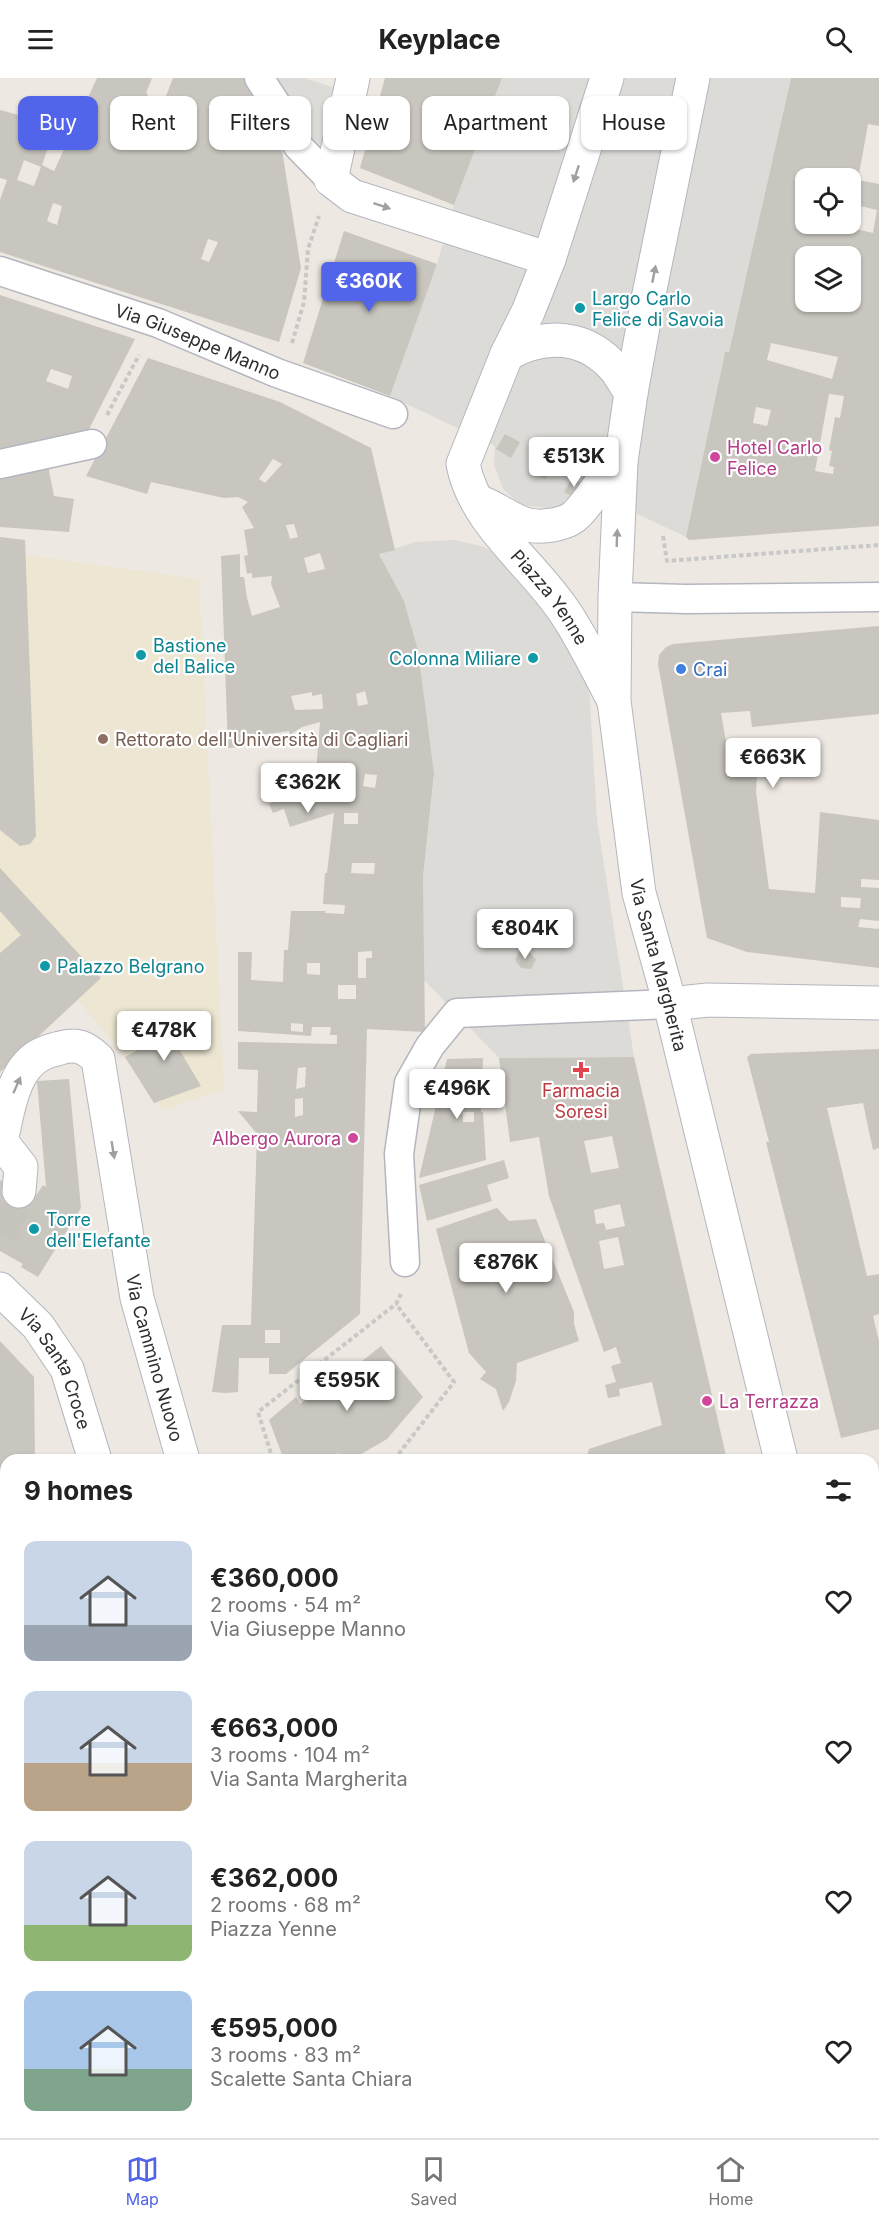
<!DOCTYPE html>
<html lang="en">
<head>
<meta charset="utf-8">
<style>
	body { margin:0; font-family:Inter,sans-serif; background:#f6f6f6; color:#222; height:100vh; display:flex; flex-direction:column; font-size:22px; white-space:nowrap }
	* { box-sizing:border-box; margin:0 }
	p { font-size:20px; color:#767676 }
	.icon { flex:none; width:33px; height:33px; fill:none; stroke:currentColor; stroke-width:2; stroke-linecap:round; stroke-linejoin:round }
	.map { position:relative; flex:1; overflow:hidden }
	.panel { position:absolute; left:0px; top:1376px; width:879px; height:686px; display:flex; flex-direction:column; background:#fff; border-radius:18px 18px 0 0; box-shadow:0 2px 4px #0004 }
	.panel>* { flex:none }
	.hud { position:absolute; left:18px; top:18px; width:843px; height:54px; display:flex; gap:12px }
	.fabs { position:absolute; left:795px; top:90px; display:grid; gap:12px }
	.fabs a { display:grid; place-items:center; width:66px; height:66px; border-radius:12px; background:#fff; box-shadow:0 2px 4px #0004; font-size:30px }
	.price { position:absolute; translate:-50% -51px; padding:0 14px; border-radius:6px; background:#fff; color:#222; font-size:20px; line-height:39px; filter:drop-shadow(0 2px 3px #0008) }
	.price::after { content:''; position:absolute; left:50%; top:36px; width:18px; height:14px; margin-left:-9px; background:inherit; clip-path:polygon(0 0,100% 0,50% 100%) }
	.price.current { background:#5164ea; color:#fff }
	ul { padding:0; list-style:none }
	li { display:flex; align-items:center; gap:18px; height:150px; padding:0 24px }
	li span { display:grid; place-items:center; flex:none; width:168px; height:120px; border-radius:12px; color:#555 }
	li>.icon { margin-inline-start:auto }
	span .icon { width:72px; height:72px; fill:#fffc; stroke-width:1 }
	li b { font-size:26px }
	h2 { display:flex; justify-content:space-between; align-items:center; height:72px; padding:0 24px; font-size:26px }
	.pill { padding:0 21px; border-radius:12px; background:#fff; box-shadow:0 2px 4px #0004; font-size:21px; line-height:54px }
	.pill.current { background:#5164ea; color:#fff }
	header { display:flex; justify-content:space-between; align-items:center; height:78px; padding:0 24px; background:#fff; font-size:27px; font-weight:700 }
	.tab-bar { display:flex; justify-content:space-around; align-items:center; height:84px; border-top:2px solid #e0e0e0; background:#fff; font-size:16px; color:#767676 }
	.tab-bar a { display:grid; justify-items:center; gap:3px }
	.tab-bar .current { color:#5164ea }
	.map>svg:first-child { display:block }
	.education { fill:#ece6d2 }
	.plaza { fill:#dddbd7 }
	.building { fill:#c9c6bf; fill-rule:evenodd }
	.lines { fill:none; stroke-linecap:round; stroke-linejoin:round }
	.minor-tunnel { stroke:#c7c3bd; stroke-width:33; stroke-dasharray:33 16; stroke-linecap:butt }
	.pedestrian-casing { stroke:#b4b6bf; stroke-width:31 }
	.minor-casing { stroke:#b4b6bf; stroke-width:35 }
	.tertiary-casing { stroke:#b4b6bf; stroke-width:35 }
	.path { stroke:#c8c8c8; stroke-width:4; stroke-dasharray:4.5 3; stroke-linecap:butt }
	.pedestrian { stroke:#fff; stroke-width:28 }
	.minor { stroke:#fff; stroke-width:33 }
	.tertiary { stroke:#fff; stroke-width:33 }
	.oneway { fill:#a0a0a0 }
	.culture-dot { fill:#0f9aa8; stroke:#fff; stroke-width:2 }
	.hotel-dot { fill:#d1479c; stroke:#fff; stroke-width:2 }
	.shop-dot { fill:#3f7fe0; stroke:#fff; stroke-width:2 }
	.education-dot { fill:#8d6e63; stroke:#fff; stroke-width:2 }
	.health-dot { fill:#e0444e; stroke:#fff; stroke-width:2 }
	.labels { text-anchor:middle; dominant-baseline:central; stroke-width:4.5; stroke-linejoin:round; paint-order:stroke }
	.culture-label { font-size:18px; fill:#0d838f; stroke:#fff; text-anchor:start }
	.street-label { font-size:18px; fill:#2d2d2d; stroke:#fff }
	.hotel-label { font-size:18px; fill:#b23c85; stroke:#fff; text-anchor:start }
	.shop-label { font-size:18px; fill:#366cbe; stroke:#fff; text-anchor:start }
	.education-label { font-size:18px; fill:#785e54; stroke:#fff; text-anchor:start }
	.health-label { font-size:18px; fill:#be3a42; stroke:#fff }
</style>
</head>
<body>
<header><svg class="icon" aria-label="menu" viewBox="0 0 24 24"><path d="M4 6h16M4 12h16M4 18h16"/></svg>Keyplace<svg class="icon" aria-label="search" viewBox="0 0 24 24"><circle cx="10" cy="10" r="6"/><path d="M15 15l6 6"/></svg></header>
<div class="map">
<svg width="879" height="2060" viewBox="0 0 879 2060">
	<rect width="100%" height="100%" fill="#ede8e1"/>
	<path class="education" d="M 0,459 L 25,462 L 26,477 L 199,501 L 224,1012 L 164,1032 L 154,1025 L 125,979 L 78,922 L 0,994 Z"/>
	<g class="plaza">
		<path d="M 255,0 L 305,0 L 338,11 L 319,89 Z"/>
		<path d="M 502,0 L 791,0 L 729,274 L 725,274 L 686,459 L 570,404 L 564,414 L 576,421 L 554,431 L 521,427 L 503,411 L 494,386 L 495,368 L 390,318 L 437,186 L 454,127 Z"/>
		<path d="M 455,462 L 484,469 L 509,482 L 529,498 L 589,608 L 597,742 L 634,979 L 499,980 L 424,902 L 423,799 L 434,700 L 418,572 L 404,523 L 379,476 L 415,464 Z"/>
		<path d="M 368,2055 L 459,2055 L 462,2060 L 366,2060 Z"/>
	</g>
	<g class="building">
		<path d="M 97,0 L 152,0 L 146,15 L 148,16 L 127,62 L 146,70 L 173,0 L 244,0 L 281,66 L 301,190 L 279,264 L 0,174 L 0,122 L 7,102 L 0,100 L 0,32 L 56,47 L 42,87 L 54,93 ZM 24,82 L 41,89 L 34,108 L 17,102 ZM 53,125 L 62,128 L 57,147 L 47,143 ZM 208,161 L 218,164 L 209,184 L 201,181 Z"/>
		<path d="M 385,0 L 502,0 L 454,127 L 360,90 Z"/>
		<path d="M 791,0 L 879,0 L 879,48 L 868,46 L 858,102 L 879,106 L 879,448 L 689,462 L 686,459 L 725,274 L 729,274 ZM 806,100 L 850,100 L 850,130 L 852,126 L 877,132 L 873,155 L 847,149 L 848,146 L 806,146 ZM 806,178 L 850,178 L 850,224 L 806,224 ZM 771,265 L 838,279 L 832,301 L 767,282 ZM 829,316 L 844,318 L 840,340 L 835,339 L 829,372 L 832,373 L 829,388 L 834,389 L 833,396 L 815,393 ZM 756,329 L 771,332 L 767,348 L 753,345 Z"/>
		<path d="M 344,153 L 437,186 L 390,318 L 303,285 Z"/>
		<path d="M 0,217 L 135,261 L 84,361 L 0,373 ZM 51,291 L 72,298 L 68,311 L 46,303 Z"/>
		<path d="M 148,280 L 280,324 L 371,370 L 395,472 L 379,476 L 404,523 L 418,572 L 434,696 L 423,799 L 425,954 L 367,951 L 360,1236 L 286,1296 L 269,1296 L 269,1280 L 239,1280 L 238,1314 L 226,1315 L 212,1314 L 222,1247 L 251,1247 L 257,1056 L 238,1033 L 257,1034 L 258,992 L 238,991 L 238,964 L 337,966 L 337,957 L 330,957 L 331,949 L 312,949 L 311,958 L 238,953 L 238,874 L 252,874 L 251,902 L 283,904 L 284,872 L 288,872 L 291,833 L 326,833 L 325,835 L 344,836 L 345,827 L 323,826 L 325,795 L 327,795 L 334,735 L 290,749 L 284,731 L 273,735 L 269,726 L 281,721 L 280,719 L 315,706 L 320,644 L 302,649 L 290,657 L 289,653 L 260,657 L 262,667 L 228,670 L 221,478 L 240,476 L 240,499 L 244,499 L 247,520 L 252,538 L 280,529 L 271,506 L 272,498 L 252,500 L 252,495 L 247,496 L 244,478 L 248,477 L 244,452 L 254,450 L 242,429 L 248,424 L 238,419 L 224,420 L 151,404 L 147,416 L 86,398 ZM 273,381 L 282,386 L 265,405 L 259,401 ZM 294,446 L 298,459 L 290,461 L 286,447 ZM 320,475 L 325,491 L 308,495 L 304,480 ZM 365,613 L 368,626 L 358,628 L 356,616 ZM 312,614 L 312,618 L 322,616 L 323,631 L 295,632 L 291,618 ZM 365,696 L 377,697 L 375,710 L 363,708 ZM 344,735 L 358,735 L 358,746 L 344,746 ZM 352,785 L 375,785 L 374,796 L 351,795 ZM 372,873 L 372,880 L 366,880 L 366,900 L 358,900 L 358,874 ZM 307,885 L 320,885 L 320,897 L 307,896 ZM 338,907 L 356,907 L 356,921 L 338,921 ZM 291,945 L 303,946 L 303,954 L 291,953 ZM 306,989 L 305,1009 L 296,1011 L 298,990 ZM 303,1020 L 303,1037 L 295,1039 L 295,1021 ZM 265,1252 L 280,1252 L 280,1265 L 265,1265 Z"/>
		<path d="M 505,356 L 520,364 L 511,380 L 496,371 Z"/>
		<path d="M 536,383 L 551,388 L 546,401 L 531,396 Z"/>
		<path d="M 48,388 L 54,418 L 74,421 L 69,454 L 0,449 L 0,401 Z"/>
		<path d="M 572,400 L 585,407 L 576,421 L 564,414 Z"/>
		<path d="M 0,459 L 25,462 L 36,758 L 30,766 L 20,768 L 0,752 Z"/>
		<path d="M 879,548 L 879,636 L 752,649 L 750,633 L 721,635 L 729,682 L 758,684 L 756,714 L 769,811 L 815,815 L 820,734 L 879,742 L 879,802 L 861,801 L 861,809 L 879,810 L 879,843 L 860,841 L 858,849 L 879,851 L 879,890 L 747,874 L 707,860 L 658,586 L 659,577 L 666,569 L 673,566 ZM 841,819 L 861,820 L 860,830 L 841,829 Z"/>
		<path d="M 0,790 L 101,900 L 0,994 L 0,875 L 21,857 L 0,833 Z"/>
		<path d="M 529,873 L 536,882 L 531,891 L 521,890 L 515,882 L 519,874 Z"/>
		<path d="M 177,935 L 191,957 L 176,966 L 201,1008 L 154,1025 L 125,979 L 148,966 L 149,959 L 163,951 L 159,945 Z"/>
		<path d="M 879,971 L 879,1070 L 873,1072 L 863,1025 L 827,1030 L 867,1198 L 879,1196 L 879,1236 L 873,1238 L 879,1263 L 879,1351 L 841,1360 L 766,1064 L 769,1064 L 747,979 L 751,976 Z"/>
		<path d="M 634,979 L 727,1382 L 586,1382 L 589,1371 L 662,1347 L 652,1304 L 619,1311 L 620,1318 L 608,1320 L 605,1307 L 616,1304 L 611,1288 L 621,1285 L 616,1269 L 604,1274 L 549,1118 L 539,1059 L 510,1064 L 499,980 ZM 612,1058 L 619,1090 L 591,1095 L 584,1063 ZM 620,1126 L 625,1148 L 606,1152 L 604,1145 L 596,1146 L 594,1132 ZM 618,1159 L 624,1187 L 604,1191 L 599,1163 Z"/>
		<path d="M 483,980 L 481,1034 L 483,1034 L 486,1082 L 419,1100 L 447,981 ZM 463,1034 L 474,1034 L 474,1044 L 463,1044 Z"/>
		<path d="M 69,1001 L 81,1130 L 38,1199 L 21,1189 L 23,1186 L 0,1173 L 0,1102 L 33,1122 L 43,1107 L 46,1109 L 37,1003 Z"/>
		<path d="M 504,1082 L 509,1100 L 487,1107 L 492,1123 L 427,1143 L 419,1107 Z"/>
		<path d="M 497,1130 L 509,1143 L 536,1141 L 574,1234 L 574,1246 L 579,1263 L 517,1285 L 516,1303 L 509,1324 L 503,1333 L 496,1311 L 480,1301 L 486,1294 L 469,1275 L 436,1151 Z"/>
		<path d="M 0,1263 L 34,1299 L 35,1382 L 6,1382 L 6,1607 L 0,1604 Z"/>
		<path d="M 381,1268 L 423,1319 L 387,1361 L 351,1382 L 348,1382 L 346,1378 L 340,1380 L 338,1375 L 328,1382 L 284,1382 L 269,1342 L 296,1319 L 300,1326 L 339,1295 L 342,1299 Z"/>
		<path d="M 0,1698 L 6,1714 L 6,1840 L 0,1842 Z"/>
		<path d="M 6,1870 L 6,2055 L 149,2055 L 152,2060 L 0,2060 L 0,1873 Z"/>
		<path d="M 164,2055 L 342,2055 L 344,2060 L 166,2060 Z"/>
		<path d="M 686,2055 L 709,2055 L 713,2060 L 677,2060 Z"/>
	</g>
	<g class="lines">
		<path class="minor-tunnel" d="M 0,1158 L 19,1113"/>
		<g class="pedestrian-casing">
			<g id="pedestrian">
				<path d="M 259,0 L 284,38 L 298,68 L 331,102"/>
				<path id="s1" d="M 0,193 L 158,245 L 277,295 L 393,336"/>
				<path d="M 0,386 L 92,366"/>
				<path d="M 615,519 L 686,521 L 879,519"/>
				<path d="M 405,1184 L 399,1076 L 409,1005 L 430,968 L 457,935 L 670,926"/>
				<path d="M 156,2055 L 158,2060"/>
			</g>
		</g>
		<g class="minor-casing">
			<g id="minor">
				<path d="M 353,0 L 331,102 L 352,118 L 549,181"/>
				<path d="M 670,926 L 708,922 L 879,925"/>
				<path d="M 0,1062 L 21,1089 L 19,1113"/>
				<path id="s2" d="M 1,1063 C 8,1035 12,990 42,976 C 47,973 54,972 60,970 C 77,965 85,969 98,981 L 137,1220 L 183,1382"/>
				<path id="s3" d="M 0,1211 L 38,1248 L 67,1291 L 95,1382"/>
				<path d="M 4,1629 L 6,1646"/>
				<path d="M 873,1982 L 879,1991"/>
				<path d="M 350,2055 L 353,2060"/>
				<path d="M 493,2055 L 496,2060"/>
				<path d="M 809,2055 L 813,2060"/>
			</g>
		</g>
		<g class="tertiary-casing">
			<g id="tertiary">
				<path id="s4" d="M 607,0 L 549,181 L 528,234 L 507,276 L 463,386 C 475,447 534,486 566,536 C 584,563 598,593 613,621"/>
				<path id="s5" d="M 693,0 L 648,221 L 631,315 L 621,383 L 615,519 L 614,623 L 639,815 L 670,926 L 781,1382"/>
				<path d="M 507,276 C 545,255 586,256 616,292 C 621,299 626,308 631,315"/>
				<path d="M 482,425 C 498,431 512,443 528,447 C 542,450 567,447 577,436 C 594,419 602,398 621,383"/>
				<path d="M 873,1726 L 879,1741"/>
			</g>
		</g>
		<g class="path">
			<path d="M 292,265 L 304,224 L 308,171 L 319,138"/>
			<path d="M 107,337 L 139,277"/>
			<path d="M 663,458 L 667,483 L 879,467"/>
			<path d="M 273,1382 L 258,1334 L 396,1226 L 401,1216"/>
			<path d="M 394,1382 L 454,1304 L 396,1226"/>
			<path d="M 414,2060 L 424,2055"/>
		</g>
		<use href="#pedestrian" class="pedestrian"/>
		<use href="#minor" class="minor"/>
		<use href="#tertiary" class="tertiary"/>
	</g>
	<defs><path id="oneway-solid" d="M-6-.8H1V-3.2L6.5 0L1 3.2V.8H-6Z" transform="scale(1.5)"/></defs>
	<g class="oneway">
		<use href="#oneway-solid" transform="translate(576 96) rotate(108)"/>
		<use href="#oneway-solid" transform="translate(382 128) rotate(18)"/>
		<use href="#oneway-solid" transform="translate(654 196) rotate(-79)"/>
		<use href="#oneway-solid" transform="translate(617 460) rotate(-88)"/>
		<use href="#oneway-solid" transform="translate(17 1007) rotate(-66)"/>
		<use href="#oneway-solid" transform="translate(113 1072) rotate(81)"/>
	</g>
	<g class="culture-dot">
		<circle cx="580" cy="230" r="6"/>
		<circle cx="141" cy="577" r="6"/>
		<circle cx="533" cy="580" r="6"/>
		<circle cx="45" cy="888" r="6"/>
		<circle cx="34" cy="1151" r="6"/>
	</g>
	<g class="hotel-dot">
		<circle cx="715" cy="379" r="6"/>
		<circle cx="353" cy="1060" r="6"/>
		<circle cx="707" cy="1323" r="6"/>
	</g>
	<circle class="shop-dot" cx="681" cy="591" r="6"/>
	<circle class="education-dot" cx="103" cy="661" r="6"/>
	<path class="health-dot" d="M578 983h6v6h6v6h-6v6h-6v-6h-6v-6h6z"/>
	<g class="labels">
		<g class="culture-label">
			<text x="592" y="220">Largo Carlo<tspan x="592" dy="21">Felice di Savoia</tspan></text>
			<text x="153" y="567">Bastione<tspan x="153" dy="21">del Balice</tspan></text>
			<text x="521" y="580" text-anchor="end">Colonna Miliare</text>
			<text x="57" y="888">Palazzo Belgrano</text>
			<text x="46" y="1141">Torre<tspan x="46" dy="21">dell'Elefante</tspan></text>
		</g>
		<g class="street-label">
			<text stroke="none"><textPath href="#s1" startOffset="210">Via Giuseppe Manno</textPath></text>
			<text stroke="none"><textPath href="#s4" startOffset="573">Piazza Yenne</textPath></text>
			<text stroke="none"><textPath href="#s5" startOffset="898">Via Santa Margherita</textPath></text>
			<text stroke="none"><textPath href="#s2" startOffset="465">Via Cammino Nuovo</textPath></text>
			<text stroke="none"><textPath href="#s3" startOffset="99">Via Santa Croce</textPath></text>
		</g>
		<g class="hotel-label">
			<text x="727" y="369">Hotel Carlo<tspan x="727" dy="21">Felice</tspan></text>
			<text x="341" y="1060" text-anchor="end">Albergo Aurora</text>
			<text x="719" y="1323">La Terrazza</text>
		</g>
		<g class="shop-label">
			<text x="693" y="591">Crai</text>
		</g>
		<g class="education-label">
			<text x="115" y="661">Rettorato dell'Università di Cagliari</text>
		</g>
		<g class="health-label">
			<text x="581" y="1012">Farmacia<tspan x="581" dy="21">Soresi</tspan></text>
		</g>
	</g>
</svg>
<div class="fabs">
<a><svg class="icon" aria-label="locate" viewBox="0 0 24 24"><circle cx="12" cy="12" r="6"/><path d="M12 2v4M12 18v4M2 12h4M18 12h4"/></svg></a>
<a><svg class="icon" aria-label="layers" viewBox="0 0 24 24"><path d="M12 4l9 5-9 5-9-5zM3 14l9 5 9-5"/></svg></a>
</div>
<b class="price current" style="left:369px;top:235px">€360K</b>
<b class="price" style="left:574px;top:410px">€513K</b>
<b class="price" style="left:773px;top:711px">€663K</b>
<b class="price" style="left:308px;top:736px">€362K</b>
<b class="price" style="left:525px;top:882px">€804K</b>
<b class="price" style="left:164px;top:984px">€478K</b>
<b class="price" style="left:457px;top:1042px">€496K</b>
<b class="price" style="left:506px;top:1216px">€876K</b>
<b class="price" style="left:347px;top:1334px">€595K</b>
<div class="hud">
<a class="pill current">Buy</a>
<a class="pill">Rent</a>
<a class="pill">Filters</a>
<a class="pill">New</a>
<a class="pill">Apartment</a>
<a class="pill">House</a>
</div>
<section class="panel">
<h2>9 homes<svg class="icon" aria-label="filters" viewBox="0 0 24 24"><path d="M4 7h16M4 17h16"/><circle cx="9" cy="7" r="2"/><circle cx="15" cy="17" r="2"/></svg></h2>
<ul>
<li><span style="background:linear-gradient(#c9d6e8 70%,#9aa5b1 0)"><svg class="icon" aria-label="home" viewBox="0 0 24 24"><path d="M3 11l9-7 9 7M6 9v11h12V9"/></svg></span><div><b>€360,000</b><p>2 rooms · 54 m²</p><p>Via Giuseppe Manno</p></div><svg class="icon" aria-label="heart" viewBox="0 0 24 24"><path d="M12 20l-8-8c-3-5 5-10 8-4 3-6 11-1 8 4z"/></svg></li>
<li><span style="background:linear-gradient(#c9d6e8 60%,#b9a48a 0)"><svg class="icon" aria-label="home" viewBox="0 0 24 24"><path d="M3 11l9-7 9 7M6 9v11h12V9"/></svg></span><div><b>€663,000</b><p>3 rooms · 104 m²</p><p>Via Santa Margherita</p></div><svg class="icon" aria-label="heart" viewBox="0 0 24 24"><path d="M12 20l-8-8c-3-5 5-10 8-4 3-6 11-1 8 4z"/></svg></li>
<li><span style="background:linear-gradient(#c9d6e8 70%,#8fb573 0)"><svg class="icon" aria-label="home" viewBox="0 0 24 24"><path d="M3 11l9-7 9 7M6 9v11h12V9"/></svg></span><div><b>€362,000</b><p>2 rooms · 68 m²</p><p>Piazza Yenne</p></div><svg class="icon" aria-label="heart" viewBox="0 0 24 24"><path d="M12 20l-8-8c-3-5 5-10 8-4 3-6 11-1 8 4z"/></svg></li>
<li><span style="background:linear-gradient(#a9c7e8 65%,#7fa58c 0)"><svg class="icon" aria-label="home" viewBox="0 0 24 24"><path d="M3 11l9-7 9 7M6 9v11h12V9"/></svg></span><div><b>€595,000</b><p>3 rooms · 83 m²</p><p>Scalette Santa Chiara</p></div><svg class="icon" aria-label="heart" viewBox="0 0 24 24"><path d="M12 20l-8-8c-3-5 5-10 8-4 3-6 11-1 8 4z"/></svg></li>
</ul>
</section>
</div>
<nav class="tab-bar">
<a class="current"><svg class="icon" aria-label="map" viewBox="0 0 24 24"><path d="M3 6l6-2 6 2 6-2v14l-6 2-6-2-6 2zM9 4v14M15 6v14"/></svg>Map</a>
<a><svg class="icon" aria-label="saved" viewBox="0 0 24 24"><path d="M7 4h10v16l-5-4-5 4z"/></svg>Saved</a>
<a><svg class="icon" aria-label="home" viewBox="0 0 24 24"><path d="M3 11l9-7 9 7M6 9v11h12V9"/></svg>Home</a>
</nav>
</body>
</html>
